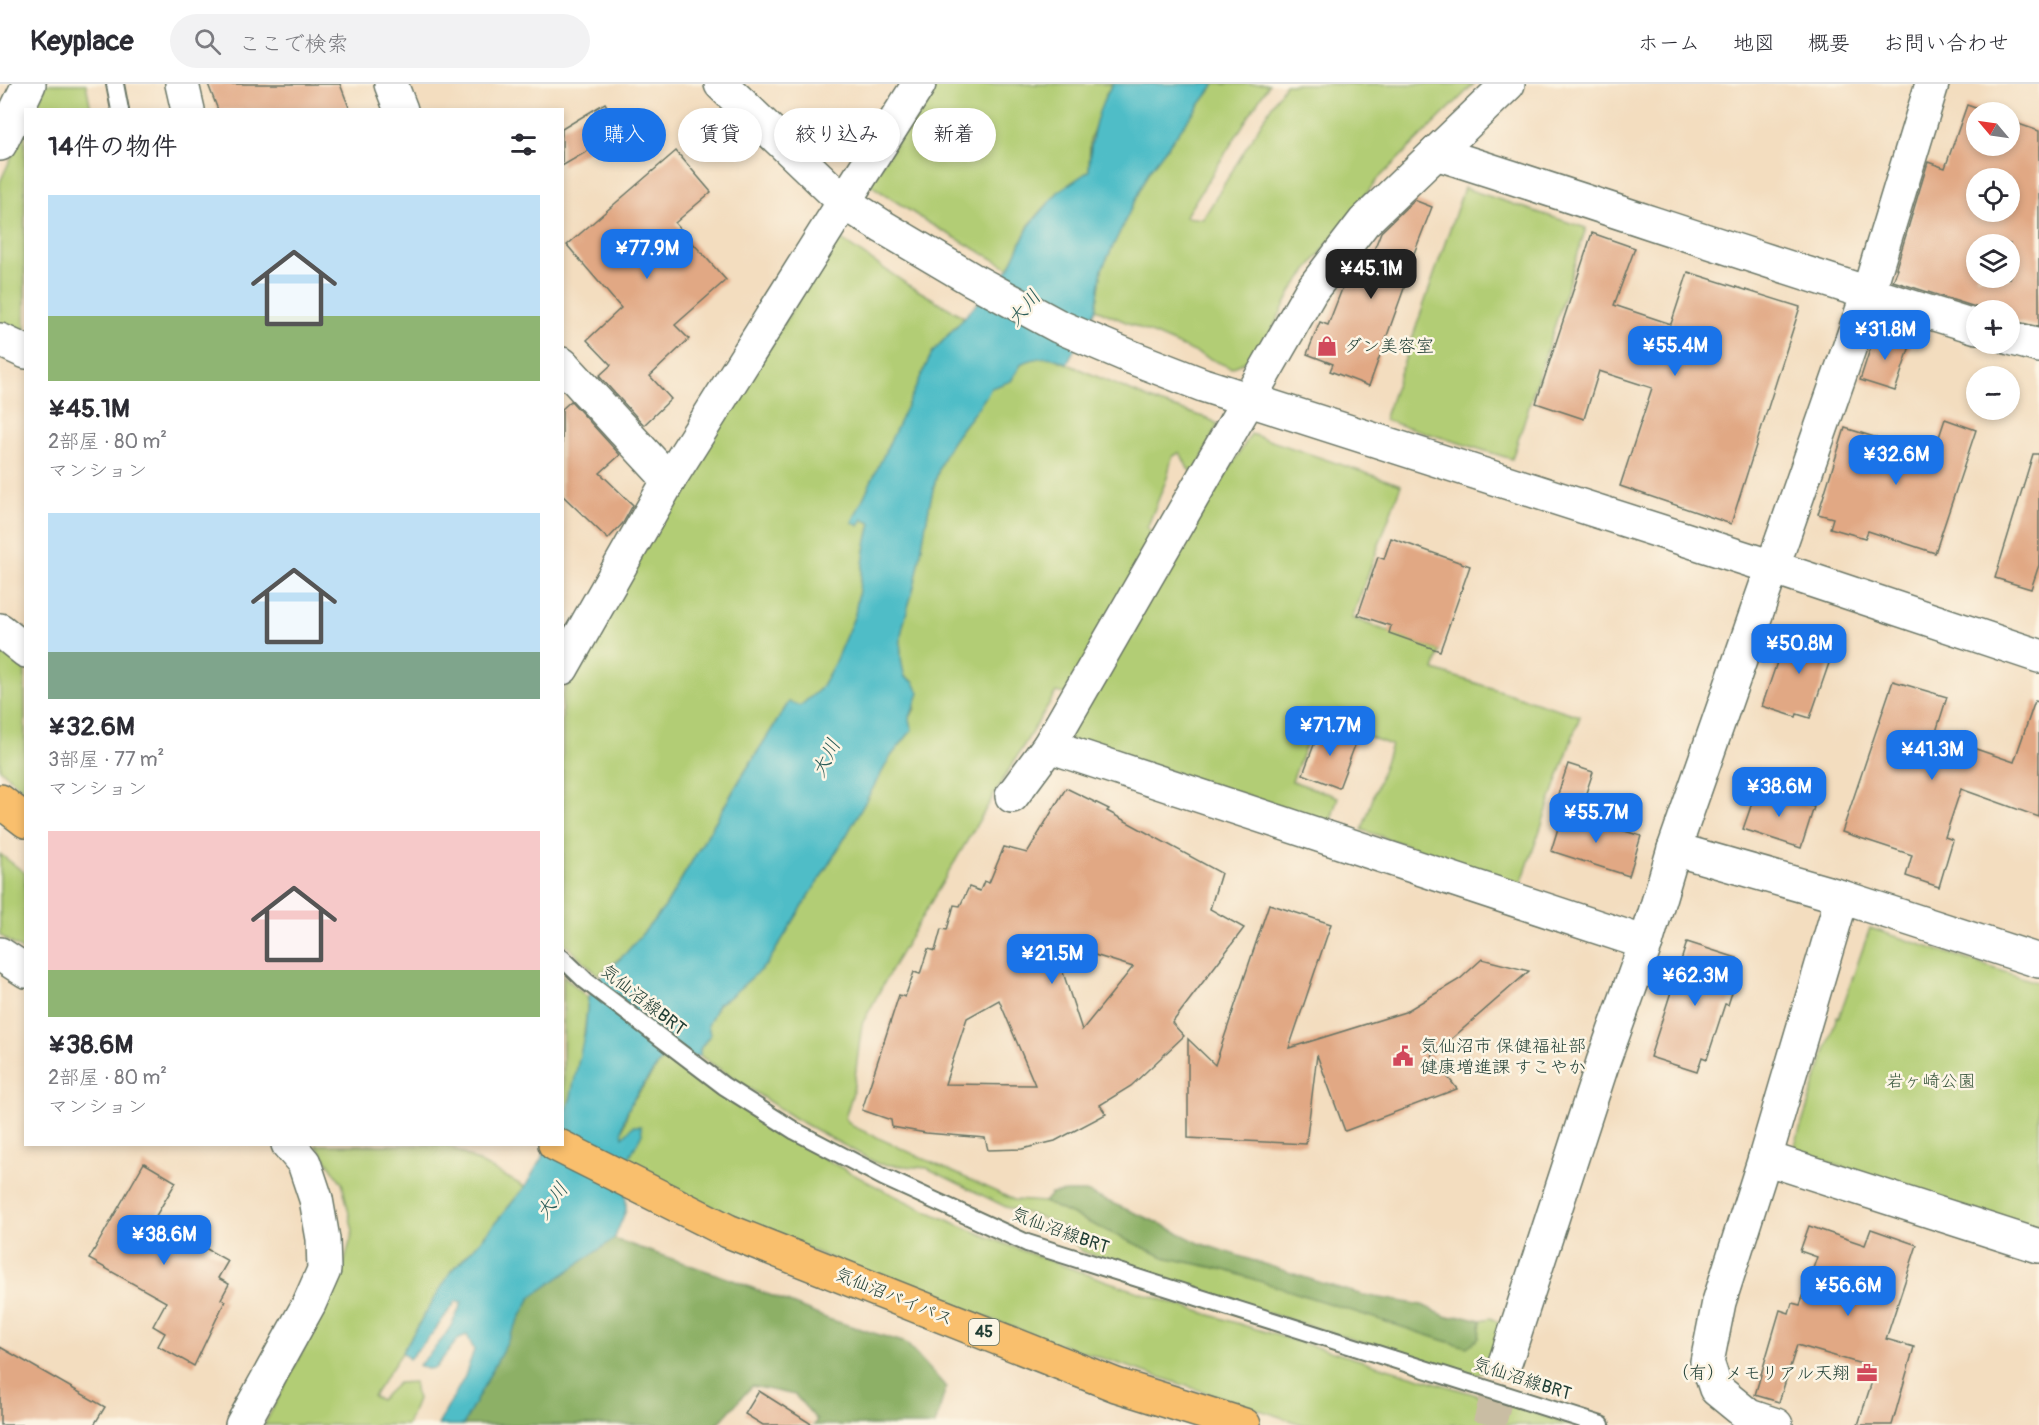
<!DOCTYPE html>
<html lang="ja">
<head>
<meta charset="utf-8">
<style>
	body { margin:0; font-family:Pangolin,"Klee One",sans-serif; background:#f2f2f3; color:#2b2b33; height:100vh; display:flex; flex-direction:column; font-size:22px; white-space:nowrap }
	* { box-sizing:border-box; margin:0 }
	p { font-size:20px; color:#7c7c81 }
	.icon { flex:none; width:33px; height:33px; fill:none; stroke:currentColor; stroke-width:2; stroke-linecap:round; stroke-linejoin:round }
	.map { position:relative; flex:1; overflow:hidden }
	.sheet { position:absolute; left:24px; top:24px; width:540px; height:1038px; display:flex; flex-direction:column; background:#fff; border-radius:0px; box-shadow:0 3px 9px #0003 }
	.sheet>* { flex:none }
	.banner { position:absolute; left:582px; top:24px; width:570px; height:54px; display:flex; gap:12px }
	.needle { width:39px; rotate:299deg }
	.fabs { position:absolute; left:1966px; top:18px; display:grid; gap:12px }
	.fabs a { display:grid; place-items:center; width:54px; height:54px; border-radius:50%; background:#fff; box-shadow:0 3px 9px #0003; font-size:30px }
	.price { position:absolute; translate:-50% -51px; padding:0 14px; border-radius:12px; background:#1a73e8; color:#fff; font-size:20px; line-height:39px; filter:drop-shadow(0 2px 3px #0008) }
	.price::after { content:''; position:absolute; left:50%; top:36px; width:18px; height:14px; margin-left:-9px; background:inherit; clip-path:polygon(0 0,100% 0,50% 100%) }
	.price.on { background:#222; color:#fff }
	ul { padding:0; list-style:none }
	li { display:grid; align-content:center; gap:12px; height:318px; padding:0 24px }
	li span { display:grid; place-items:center; height:186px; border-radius:0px; color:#555 }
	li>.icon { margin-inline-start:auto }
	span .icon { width:108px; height:108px; fill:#fffc; stroke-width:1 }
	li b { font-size:26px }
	h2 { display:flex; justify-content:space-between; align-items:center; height:72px; padding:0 24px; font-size:26px }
	.pill { padding:0 21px; border-radius:27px; background:#fff; box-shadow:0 3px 9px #0003; font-size:21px; line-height:54px }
	.pill.on { background:#1a73e8; color:#fff }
	header { display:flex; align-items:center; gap:36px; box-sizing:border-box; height:84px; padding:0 30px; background:#fff; border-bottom:2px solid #e1e1e2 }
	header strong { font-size:28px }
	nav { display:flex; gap:33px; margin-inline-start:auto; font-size:21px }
	.search { width:420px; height:54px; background:#f2f2f3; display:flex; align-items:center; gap:15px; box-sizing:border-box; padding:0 21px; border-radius:33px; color:#7c7c81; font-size:22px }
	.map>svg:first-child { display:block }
	.green { fill:#b2cd74; stroke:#688554; stroke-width:1.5 }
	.forest { fill:#8db066; stroke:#56764d; stroke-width:1.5 }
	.water { fill:#4fbdc7; stroke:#377d7e; stroke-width:1.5 }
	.building { fill:#e1a884; fill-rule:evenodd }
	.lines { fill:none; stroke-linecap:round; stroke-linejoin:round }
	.minor-tunnel { stroke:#c9bda3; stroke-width:33; stroke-dasharray:33 16; stroke-linecap:butt }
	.service-casing { stroke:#697565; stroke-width:20 }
	.minor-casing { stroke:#697565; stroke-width:36 }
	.tertiary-casing { stroke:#697565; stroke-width:36 }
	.trunk-casing { stroke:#697565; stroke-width:36 }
	.service { stroke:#fff; stroke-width:16 }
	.minor { stroke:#fff; stroke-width:33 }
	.tertiary { stroke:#fff; stroke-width:33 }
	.trunk { stroke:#f9bf6d; stroke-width:33 }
	.labels { text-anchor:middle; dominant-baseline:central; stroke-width:5; stroke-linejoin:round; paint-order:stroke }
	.shield { fill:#fcf5e5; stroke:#617469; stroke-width:1.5 }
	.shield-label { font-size:16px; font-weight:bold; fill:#1f3d34 }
	.poi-label { font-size:18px; fill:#1f3d34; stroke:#fcf5e5; text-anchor:start }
	.street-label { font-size:18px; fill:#1f3d34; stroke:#fcf5e5 }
	.park-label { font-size:18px; fill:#3c5a41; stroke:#fcf5e5 }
	.water-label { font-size:20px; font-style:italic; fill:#2b5d59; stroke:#fcf5e5 }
</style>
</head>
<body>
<header>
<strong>Keyplace</strong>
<div class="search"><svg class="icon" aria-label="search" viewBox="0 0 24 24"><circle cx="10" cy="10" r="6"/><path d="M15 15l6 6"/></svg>ここで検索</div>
<nav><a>ホーム</a><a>地図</a><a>概要</a><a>お問い合わせ</a></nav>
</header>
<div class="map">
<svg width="2039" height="1341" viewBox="0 0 2039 1341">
	<rect width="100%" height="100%" fill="#fcf5e5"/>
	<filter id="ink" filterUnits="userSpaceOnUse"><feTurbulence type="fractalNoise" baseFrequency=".0167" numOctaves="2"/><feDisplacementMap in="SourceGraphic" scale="12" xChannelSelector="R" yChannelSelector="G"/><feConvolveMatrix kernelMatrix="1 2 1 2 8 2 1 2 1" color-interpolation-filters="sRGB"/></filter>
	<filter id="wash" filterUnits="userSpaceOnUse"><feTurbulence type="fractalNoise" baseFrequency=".008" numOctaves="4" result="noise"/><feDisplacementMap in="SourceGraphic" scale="24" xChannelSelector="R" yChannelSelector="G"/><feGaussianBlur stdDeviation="1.35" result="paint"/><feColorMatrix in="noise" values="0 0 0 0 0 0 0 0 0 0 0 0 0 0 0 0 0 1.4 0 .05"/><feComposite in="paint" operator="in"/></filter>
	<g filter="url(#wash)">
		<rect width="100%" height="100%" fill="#f3ddbf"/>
		<g class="green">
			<path d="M 46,0 L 86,0 L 91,25 L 35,26 Z"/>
			<path d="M 933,0 L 1113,0 L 1107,8 L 1090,56 L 1089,87 L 1059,107 L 1029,141 L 1009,184 L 927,138 L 869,100 Z"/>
			<path d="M 1215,0 L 1269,0 L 1185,133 L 1203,135 L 1285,0 L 1474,0 L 1377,96 L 1292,206 L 1259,272 L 1231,284 L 1096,225 L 1102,185 L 1149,87 Z"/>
			<path d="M 25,44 L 25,251 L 0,239 L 0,98 Z"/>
			<path d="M 1464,104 L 1586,144 L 1512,375 L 1384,336 Z"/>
			<path d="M 837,153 L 907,200 L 964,233 L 932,269 L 853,438 L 863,435 L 871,439 L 866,461 L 855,531 L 834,580 L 820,605 L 800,622 L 789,618 L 741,694 L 665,823 L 626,869 L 598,891 L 563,858 L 562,611 L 597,541 Z"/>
			<path d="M 1051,273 L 1159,319 L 1207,334 L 1218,340 L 1195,389 L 1188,385 L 1180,368 L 1172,373 L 1167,394 L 1147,444 L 1158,454 L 1069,611 L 1056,608 L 1010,684 L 896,877 L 862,940 L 853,1008 L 845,1034 L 852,1042 L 1014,1116 L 1044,1118 L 1164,1173 L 1225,1186 L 1449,1258 L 1479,1254 L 1481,1236 L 1491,1234 L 1504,1242 L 1495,1282 L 1473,1293 L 1165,1197 L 1081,1167 L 1062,1142 L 1042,1134 L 1006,1123 L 927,1084 L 878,1080 L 794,1034 L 700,972 L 700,965 L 710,951 L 708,941 L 718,920 L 732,911 L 767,880 L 846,752 L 891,672 L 912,646 L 909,636 L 915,624 L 914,598 L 905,593 C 901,581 900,565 901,552 C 904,532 912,513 916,494 C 924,457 929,406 944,372 C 955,347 978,328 991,304 L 1011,297 L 1022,279 L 1037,274 Z"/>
			<path d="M 1251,350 L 1401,401 L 1352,534 L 1440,567 L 1434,586 L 1580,632 L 1521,800 L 1362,746 L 1391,661 L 1317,633 L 1292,697 L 1338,713 L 1330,739 L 1063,653 Z"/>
			<path d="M 0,563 L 25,584 L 25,707 L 0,685 Z"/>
			<path d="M 0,770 L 25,789 L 25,868 L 0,851 Z"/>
			<path d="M 1870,844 L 2039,899 L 2039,1148 L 1793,1067 L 1837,932 L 1839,933 Z"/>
			<path d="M 563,891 L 588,914 C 584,955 579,997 563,1034 Z"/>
			<path d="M 663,974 C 752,1032 841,1089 938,1132 C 1142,1221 1361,1272 1573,1341 L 1305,1341 L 1062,1261 L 893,1200 L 734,1134 L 625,1081 L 622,1047 L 630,1021 Z"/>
			<path d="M 316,1061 L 447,1061 L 525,1103 L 481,1156 L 450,1189 L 410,1257 L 373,1312 L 380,1316 L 398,1299 L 414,1298 L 417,1316 L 407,1341 L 264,1341 L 339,1198 L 353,1147 L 342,1099 Z"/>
		</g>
		<g class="forest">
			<path d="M 1067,1108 L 1086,1108 L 1163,1141 L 1199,1159 L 1325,1200 L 1363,1211 L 1422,1221 L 1447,1233 L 1465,1232 L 1481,1236 L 1479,1254 L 1467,1263 L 1449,1258 L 1225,1186 L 1164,1173 L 1044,1118 L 1051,1110 Z"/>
			<path d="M 614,1155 L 733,1196 L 828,1235 L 906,1259 L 946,1303 L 935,1341 L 814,1341 L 817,1336 L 795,1311 L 752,1302 L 717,1341 L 463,1341 L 531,1213 Z"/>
		</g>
		<path class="water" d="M 1113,0 L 1215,0 L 1149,87 L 1102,185 L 1096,225 L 1067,279 C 1048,271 1041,272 1022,279 L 1011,297 L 991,304 C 978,328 955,347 944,372 C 929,406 924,457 916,494 C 912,513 904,532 901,552 C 900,565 901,581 905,593 L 914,598 L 919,609 L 909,636 L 912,646 L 891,672 L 846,752 L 767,880 L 732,911 L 718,920 L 708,941 L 710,951 L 700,965 L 700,972 L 663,974 C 650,992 617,1029 623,1053 L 633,1042 L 641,1042 L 642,1050 L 625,1081 L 626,1126 L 614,1155 L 531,1213 L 463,1341 L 438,1341 L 465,1292 L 474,1266 L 467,1251 L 459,1254 L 435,1284 L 426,1285 L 419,1281 C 439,1261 452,1245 462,1218 L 456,1217 L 432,1250 L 409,1275 L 402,1268 L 450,1189 L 481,1156 L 525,1103 L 549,1061 L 562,1060 L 563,1034 L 570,1016 L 585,948 L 588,914 L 598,896 L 626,869 L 665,823 L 741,694 L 789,618 L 800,622 L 820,605 L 834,580 L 855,531 L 866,461 L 871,439 L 863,435 L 859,442 L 852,438 L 932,269 L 1009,184 L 1029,142 L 1059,107 L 1089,87 C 1090,57 1096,25 1113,0 Z"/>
		<g id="blocks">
			<g class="building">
				<path d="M 208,0 L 340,0 L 350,26 L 218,26 Z"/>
				<path d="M 605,19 L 622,47 L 562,82 L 562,45 Z"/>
				<path d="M 1967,21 L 1987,28 L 1977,28 L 1977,62 L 2010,62 L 2010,37 L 2039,47 L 2039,243 L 2010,236 L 2010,226 L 1985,226 L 1893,197 L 1898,185 L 1896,184 L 1928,78 L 1945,84 ZM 1977,94 L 2010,94 L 2010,128 L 1977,128 ZM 1977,160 L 2010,160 L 2010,194 L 1977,194 Z"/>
				<path d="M 676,67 L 711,108 L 675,139 L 726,196 L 675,241 L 689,255 L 650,292 L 671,315 L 644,341 L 599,292 L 611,281 L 587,256 L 621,224 L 567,161 Z"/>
				<path d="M 1414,116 L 1432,123 L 1404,195 L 1407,196 L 1369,302 L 1330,287 L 1333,280 L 1307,270 L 1320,238 L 1328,241 L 1347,192 L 1358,177 L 1368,181 L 1381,148 Z"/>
				<path d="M 1592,149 L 1635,164 L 1614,221 L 1671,240 L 1688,188 L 1800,223 L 1731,440 L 1620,402 L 1652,304 L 1599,287 L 1584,335 L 1536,319 Z"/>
				<path d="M 1876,247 L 1911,259 L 1895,307 L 1860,296 Z"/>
				<path d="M 571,317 L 620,371 L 600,389 L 633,421 L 623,439 L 608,455 L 562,411 L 562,325 Z"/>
				<path d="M 1945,335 L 1976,346 L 1935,469 L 1868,447 L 1865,454 L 1830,444 L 1833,434 L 1818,430 L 1845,344 L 1933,371 Z"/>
				<path d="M 2033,370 L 2039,370 L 2039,481 L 2031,505 L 1995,494 Z"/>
				<path d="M 1391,454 L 1470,482 L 1440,567 L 1389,549 L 1391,542 L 1358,531 L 1378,473 L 1384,475 Z"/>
				<path d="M 1805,548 L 1836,559 L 1810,634 L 1797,630 L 1796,633 L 1762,622 L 1786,552 L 1802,557 Z"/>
				<path d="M 1893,597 L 1947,613 L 1935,651 L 2014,678 L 2035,617 L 2039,618 L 2039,733 L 1961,705 L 1945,753 L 1953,756 L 1939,803 L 1906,792 L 1912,771 L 1842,748 Z"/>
				<path d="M 1321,642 L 1357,656 L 1339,704 L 1303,690 Z"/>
				<path d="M 1568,680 L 1593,688 L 1581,724 L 1556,716 Z"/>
				<path d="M 1066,704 L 1109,725 L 1107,727 L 1221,789 L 1210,825 L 1244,844 L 1172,939 L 1184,952 L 1131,1002 L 1100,1021 L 1106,1030 L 1055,1057 L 1022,1065 L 988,1066 L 985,1054 L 926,1049 L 892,1043 L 891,1036 L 862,1026 L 899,911 L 905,913 L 914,888 L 920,890 L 928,865 L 935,867 L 941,845 L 947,846 L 954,821 L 960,822 L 969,803 L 980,807 L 984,797 L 989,799 L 1004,763 L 1027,769 ZM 1053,858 L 1133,883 L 1082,946 ZM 999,916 L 1035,1001 L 945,1000 L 967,934 Z"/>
				<path d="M 1757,705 L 1814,723 L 1801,764 L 1743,745 Z"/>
				<path d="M 1563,728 L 1641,752 L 1629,792 L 1551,767 Z"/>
				<path d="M 1269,820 L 1331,840 L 1289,964 L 1405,928 L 1460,895 L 1482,875 L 1529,887 L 1432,972 L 1457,1005 L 1345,1047 L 1317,971 L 1306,1060 L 1188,1054 L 1188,955 L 1215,981 Z"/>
				<path d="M 1687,858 L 1737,874 L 1731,891 L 1737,893 L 1728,921 L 1725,920 L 1707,975 L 1702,973 L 1697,988 L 1650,973 Z"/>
				<path d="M 144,1079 L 176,1098 L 154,1135 L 228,1177 L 218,1194 L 229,1200 L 221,1215 L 225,1217 L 194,1282 L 158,1262 L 165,1249 L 153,1242 L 166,1218 L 89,1175 Z"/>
				<path d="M 1809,1142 L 1865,1161 L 1871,1145 L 1917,1161 L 1886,1255 L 1914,1263 L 1892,1341 L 1858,1341 L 1875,1288 L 1871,1287 L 1872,1283 L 1797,1261 L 1779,1318 L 1755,1311 L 1780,1226 L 1789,1229 L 1792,1219 L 1800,1221 L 1817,1173 L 1800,1167 Z"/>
				<path d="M 0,1263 L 105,1323 L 94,1341 L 0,1341 Z"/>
				<path d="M 759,1307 L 813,1341 L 763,1341 L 745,1330 Z"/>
			</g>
		</g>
	</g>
	<g filter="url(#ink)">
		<use href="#blocks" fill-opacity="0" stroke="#697565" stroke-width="1.5"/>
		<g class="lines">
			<path class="minor-tunnel" d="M 1489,1341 L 1506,1276"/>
			<g class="service-casing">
				<g id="service">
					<path d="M 115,0 L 120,26"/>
					<path d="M 562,874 L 586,897 L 724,1002 L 795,1047 L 883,1093 L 1027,1159 L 1601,1341"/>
				</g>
			</g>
			<g class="minor-casing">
				<g id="minor">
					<path d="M 182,0 L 188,26"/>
					<path d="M 391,0 L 401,26"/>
					<path d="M 0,60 L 29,0"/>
					<path d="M 1436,69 C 1616,126 1796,188 1977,243"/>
					<path d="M 844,118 L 919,0"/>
					<path d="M 2010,254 L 2039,262"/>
					<path d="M 0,256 L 26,268"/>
					<path d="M 562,280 L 669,396"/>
					<path d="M 1049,662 L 1646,859"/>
					<path d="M 1012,712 L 1049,662 L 1311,207 L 1364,138 L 1508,0"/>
					<path d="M 1765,1074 L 2039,1162"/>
					<path d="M 1506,1276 L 1603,978 L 1646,859 L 1674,765 L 1868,210 L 1932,0"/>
					<path d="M 1776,1341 L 1749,1332 L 1716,1305 L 1707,1278 L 1719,1218 L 1765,1074 L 1842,813"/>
				</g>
			</g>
			<g class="tertiary-casing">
				<g id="tertiary">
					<path d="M 721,0 L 844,118 L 883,143 L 971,195 L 1058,242 L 1131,273 L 1203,301 L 1772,483 L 2039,572"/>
					<path d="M 0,546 L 26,567"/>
					<path d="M 562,584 L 669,396 L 844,118"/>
					<path d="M 1674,765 L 1842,813 L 2039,877"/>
					<path d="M 0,870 L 26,887"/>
					<path d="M 242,1341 L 309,1220 L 324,1186 L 323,1155 L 316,1115 L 304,1079 L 288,1060"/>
				</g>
			</g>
			<g class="trunk-casing">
				<g id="trunk">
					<path d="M 0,717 L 26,737"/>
					<path d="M 555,1060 L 728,1147 L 1116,1301 L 1244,1341"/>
				</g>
			</g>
			<use href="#service" class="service"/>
			<use href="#minor" class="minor"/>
			<use href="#tertiary" class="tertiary"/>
			<use href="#trunk" class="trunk"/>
		</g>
	</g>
	<defs>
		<g id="shop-bare" transform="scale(1.62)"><path d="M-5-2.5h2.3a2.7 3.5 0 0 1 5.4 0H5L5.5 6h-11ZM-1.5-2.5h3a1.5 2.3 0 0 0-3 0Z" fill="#d1495b" stroke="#fcf5e5" stroke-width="2.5" paint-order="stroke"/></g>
		<g id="civic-bare" transform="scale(1.62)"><path d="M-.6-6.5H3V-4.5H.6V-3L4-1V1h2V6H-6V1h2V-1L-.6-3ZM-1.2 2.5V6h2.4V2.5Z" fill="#d1495b" stroke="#fcf5e5" stroke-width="2.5" paint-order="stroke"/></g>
		<g id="office-bare" transform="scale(1.62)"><path d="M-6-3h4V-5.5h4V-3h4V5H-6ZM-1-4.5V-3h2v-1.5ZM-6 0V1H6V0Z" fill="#d1495b" stroke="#fcf5e5" stroke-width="2.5" paint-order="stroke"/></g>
	</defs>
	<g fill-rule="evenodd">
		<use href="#shop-bare" x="1327" y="262"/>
		<use href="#civic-bare" x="1403" y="972"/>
		<use href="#office-bare" x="1867" y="1289"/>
	</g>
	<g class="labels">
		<rect class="shield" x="969" y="1235" width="30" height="26" rx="4.5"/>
		<g class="shield-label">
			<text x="984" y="1248">45</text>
		</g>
		<g class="poi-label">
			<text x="1344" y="262">ダン美容室</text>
			<text x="1420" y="962">気仙沼市 保健福祉部<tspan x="1420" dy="21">健康増進課 すこやか</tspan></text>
			<text x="1850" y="1289" text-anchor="end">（有）メモリアル天翔</text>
		</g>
		<g class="street-label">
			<text transform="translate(643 916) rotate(38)">気仙沼線BRT</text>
			<text transform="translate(1060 1147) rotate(20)">気仙沼線BRT</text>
			<text transform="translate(894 1213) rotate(22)">気仙沼バイパス</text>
			<text transform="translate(1522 1295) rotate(18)">気仙沼線BRT</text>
		</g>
		<g class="park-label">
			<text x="1931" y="997">岩ヶ崎公園</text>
		</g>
		<g class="water-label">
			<text transform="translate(1024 224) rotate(-50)">大川</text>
			<text transform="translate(826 674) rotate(-63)">大川</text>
			<text transform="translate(552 1117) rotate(-54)">大川</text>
		</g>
	</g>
</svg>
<div class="fabs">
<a><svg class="needle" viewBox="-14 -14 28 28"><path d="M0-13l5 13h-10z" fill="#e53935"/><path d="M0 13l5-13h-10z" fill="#7c7c81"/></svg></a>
<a><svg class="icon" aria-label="locate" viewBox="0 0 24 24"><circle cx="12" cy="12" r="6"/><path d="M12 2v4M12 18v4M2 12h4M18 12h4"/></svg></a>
<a><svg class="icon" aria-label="layers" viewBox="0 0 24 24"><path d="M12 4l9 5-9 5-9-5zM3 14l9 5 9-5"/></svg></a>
<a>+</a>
<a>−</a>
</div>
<b class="price" style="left:647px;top:196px">¥77.9M</b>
<b class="price on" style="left:1371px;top:216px">¥45.1M</b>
<b class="price" style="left:1885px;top:277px">¥31.8M</b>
<b class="price" style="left:1675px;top:293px">¥55.4M</b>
<b class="price" style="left:1896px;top:402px">¥32.6M</b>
<b class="price" style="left:1799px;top:591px">¥50.8M</b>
<b class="price" style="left:1330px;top:673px">¥71.7M</b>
<b class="price" style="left:1932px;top:697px">¥41.3M</b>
<b class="price" style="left:1779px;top:734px">¥38.6M</b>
<b class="price" style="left:1596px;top:760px">¥55.7M</b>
<b class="price" style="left:1052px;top:901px">¥21.5M</b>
<b class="price" style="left:1695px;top:923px">¥62.3M</b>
<b class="price" style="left:164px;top:1182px">¥38.6M</b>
<b class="price" style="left:1848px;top:1233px">¥56.6M</b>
<div class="banner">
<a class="pill on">購入</a>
<a class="pill">賃貸</a>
<a class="pill">絞り込み</a>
<a class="pill">新着</a>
</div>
<section class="sheet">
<h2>14件の物件<svg class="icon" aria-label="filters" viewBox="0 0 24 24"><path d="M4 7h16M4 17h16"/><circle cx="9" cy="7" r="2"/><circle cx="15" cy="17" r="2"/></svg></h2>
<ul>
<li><span style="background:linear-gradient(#bfe0f5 65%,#8fb573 0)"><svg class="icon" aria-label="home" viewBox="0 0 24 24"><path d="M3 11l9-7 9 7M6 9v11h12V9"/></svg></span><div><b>¥45.1M</b><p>2部屋 · 80 m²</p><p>マンション</p></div></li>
<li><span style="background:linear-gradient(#bfe0f5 75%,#7fa58c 0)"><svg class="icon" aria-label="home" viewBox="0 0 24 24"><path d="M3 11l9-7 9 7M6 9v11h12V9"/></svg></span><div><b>¥32.6M</b><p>3部屋 · 77 m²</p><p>マンション</p></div></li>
<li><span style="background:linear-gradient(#f6c9c9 75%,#8fb573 0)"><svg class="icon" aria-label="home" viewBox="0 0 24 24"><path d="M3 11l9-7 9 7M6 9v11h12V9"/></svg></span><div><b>¥38.6M</b><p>2部屋 · 80 m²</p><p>マンション</p></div></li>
</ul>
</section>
</div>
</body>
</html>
